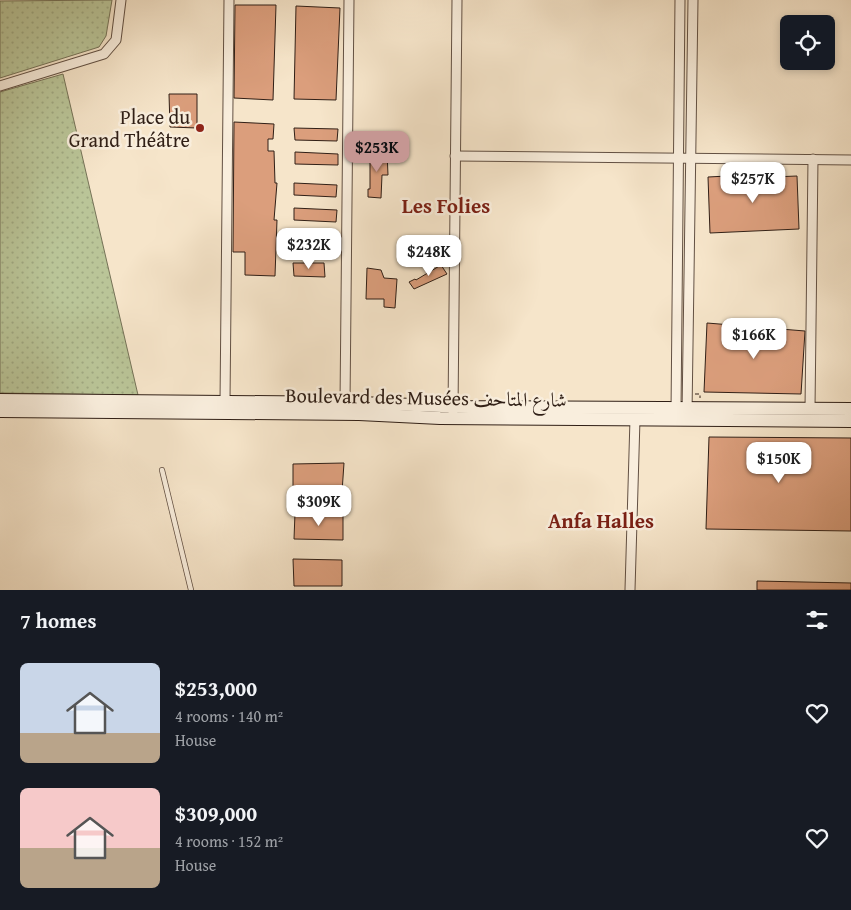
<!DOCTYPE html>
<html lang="en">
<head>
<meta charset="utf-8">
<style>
	body { margin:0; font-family:"Gentium Book Plus",Amiri,serif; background:#20242c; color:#f1f3f6; height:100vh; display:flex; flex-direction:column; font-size:19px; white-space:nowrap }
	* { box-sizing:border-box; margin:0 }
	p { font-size:16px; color:#9ea1a6 }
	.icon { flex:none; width:28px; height:28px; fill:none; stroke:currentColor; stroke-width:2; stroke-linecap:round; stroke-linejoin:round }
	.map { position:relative; height:590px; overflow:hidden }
	.details { display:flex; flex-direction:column; background:#171b24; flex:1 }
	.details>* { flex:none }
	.buttons { position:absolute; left:780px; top:15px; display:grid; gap:10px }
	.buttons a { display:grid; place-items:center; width:55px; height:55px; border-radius:8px; background:#171b24; box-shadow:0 2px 8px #0003; font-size:25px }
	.price { position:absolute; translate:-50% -42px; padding:0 11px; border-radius:10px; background:#fff; color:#222; font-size:16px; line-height:32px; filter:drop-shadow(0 1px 2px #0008) }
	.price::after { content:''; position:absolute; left:50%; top:30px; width:15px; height:11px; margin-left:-8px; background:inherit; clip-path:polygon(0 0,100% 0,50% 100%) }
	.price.active { background:#c59692; color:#111 }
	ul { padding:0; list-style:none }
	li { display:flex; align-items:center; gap:15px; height:125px; padding:0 20px }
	li span { display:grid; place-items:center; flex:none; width:140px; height:100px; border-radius:8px; color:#555 }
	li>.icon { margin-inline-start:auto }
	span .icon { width:60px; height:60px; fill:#fffc; stroke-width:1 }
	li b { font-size:21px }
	h2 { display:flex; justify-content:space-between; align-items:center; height:60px; padding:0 20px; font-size:21px }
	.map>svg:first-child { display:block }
	.grass { fill:url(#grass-dots); stroke:#757257 }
	.building { fill:#db9e7c; stroke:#301f16 }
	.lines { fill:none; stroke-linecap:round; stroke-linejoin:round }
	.lane-casing { stroke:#625043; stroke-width:6 }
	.street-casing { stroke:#625043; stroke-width:11 }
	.secondary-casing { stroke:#301f16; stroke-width:14 }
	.path { stroke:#301f16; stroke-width:1; stroke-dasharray:4 2.5; stroke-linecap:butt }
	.lane { stroke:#f9eedd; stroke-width:4.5 }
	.street { stroke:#f9eedd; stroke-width:9 }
	.secondary { stroke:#f9eedd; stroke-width:12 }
	.poi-dot { fill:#8f2418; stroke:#f9eedd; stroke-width:2 }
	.labels { text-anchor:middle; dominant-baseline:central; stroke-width:5; stroke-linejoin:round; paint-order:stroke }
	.poi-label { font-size:20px; fill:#301f16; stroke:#f9eedd; text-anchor:end }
	.street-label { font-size:20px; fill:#301f16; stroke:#f9eedd }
	.neighbourhood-label { font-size:21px; font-weight:bold; fill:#7a1f14; stroke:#f9eedd }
</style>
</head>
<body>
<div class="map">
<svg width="851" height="590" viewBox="0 0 851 590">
	<defs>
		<pattern id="grass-dots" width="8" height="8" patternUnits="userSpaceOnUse" patternTransform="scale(1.25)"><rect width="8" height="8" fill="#bac598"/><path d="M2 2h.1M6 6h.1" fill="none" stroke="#a0a982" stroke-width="1.8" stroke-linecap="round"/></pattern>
	</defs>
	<rect width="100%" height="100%" fill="#f6e5ca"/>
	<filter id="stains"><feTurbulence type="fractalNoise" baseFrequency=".004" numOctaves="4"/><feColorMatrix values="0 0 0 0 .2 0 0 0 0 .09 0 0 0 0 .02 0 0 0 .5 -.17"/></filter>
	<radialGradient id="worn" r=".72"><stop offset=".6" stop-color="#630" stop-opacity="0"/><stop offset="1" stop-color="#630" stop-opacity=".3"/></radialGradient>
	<g class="grass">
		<path d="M 112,0 L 106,36 L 99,47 L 0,78 L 0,1 Z"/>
		<path d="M 63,74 L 138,395 L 0,393 L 0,92 Z"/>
	</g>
	<g class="building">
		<path d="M 235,5 L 276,5 L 273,100 L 234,98 Z"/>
		<path d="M 296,6 L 340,8 L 336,100 L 294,99 Z"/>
		<path d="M 169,94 L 197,94 L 197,128 L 170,127 Z"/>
		<path d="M 234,122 L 274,124 L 273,139 L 268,139 L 268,151 L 274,151 L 275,183 L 277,183 L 274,220 L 277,220 L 275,276 L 245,275 L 245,252 L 233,252 Z"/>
		<path d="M 294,128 L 338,129 L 337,141 L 295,140 Z"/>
		<path d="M 295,152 L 338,154 L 338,165 L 295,164 Z"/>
		<path d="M 387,152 L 388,175 L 382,175 L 381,198 L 368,197 L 368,189 L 370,189 L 370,161 L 368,161 L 367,153 Z"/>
		<path d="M 747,175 L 747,178 L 797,176 L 799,229 L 710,233 L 708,177 Z"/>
		<path d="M 294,183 L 337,185 L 336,197 L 294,195 Z"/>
		<path d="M 294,208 L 337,210 L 336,222 L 294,220 Z"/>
		<path d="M 296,234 L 326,235 L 325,246 L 295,245 Z"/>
		<path d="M 293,263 L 324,263 L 325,277 L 294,276 Z"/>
		<path d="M 441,265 L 447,274 L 414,289 L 409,282 L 415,279 L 416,280 Z"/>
		<path d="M 367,268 L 381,270 L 384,278 L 397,279 L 395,308 L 384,307 L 384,299 L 366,299 Z"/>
		<path d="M 707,323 L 805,331 L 801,394 L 704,392 Z"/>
		<path d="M 709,437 L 851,438 L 851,531 L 706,529 Z"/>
		<path d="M 344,463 L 342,492 L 293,489 L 293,464 Z"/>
		<path d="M 295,513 L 343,514 L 343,540 L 294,539 Z"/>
		<path d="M 293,559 L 342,560 L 342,586 L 294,586 Z"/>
		<path d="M 757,581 L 851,583 L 851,590 L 757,590 Z"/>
	</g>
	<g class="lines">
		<g class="lane-casing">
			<path id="lane" d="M 162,470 L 191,590"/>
		</g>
		<g class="street-casing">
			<g id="street">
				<path d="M 0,86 L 104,54 L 116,40 L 121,0"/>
				<path d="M 455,156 L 851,160"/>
				<path d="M 225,402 L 229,0"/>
				<path d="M 345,403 L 349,0"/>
				<path d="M 810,409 L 813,159"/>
				<path d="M 453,412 L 457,0"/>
				<path d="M 676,412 L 680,0"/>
				<path d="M 687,414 L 693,0"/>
				<path d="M 630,590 L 635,419"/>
			</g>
		</g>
		<g class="secondary-casing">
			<g id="secondary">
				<path d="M 0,400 L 359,403 L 469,407 L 851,409"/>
				<path d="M 0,411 L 359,414 L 440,418 L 851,421"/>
			</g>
		</g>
		<path class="path" d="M 695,394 L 700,394 L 700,398"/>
		<use href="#lane" class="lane"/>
		<use href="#street" class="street"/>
		<use href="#secondary" class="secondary"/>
	</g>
	<circle class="poi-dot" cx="200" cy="128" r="5"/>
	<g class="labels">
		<g class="poi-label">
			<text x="190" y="116">Place du<tspan x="190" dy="23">Grand Théâtre</tspan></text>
		</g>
		<g class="street-label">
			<text transform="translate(426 397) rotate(1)">Boulevard des Musées شارع المتاحف</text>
		</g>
		<g class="neighbourhood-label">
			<text x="446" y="205">Les Folies</text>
			<text x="601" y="520">Anfa Halles</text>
		</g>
	</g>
	<rect width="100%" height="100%" filter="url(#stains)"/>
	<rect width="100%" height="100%" fill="url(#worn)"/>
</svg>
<div class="buttons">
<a><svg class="icon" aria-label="locate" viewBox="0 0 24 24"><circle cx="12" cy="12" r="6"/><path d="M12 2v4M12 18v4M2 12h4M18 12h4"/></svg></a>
</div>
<b class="price active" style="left:377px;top:173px">$253K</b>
<b class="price" style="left:753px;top:204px">$257K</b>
<b class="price" style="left:309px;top:270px">$232K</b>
<b class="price" style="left:429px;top:277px">$248K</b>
<b class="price" style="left:754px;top:360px">$166K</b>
<b class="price" style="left:779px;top:484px">$150K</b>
<b class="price" style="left:319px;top:527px">$309K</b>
</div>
<section class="details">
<h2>7 homes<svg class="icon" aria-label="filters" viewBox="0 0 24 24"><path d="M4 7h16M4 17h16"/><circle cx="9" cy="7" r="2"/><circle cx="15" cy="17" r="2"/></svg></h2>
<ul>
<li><span style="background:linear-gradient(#c9d6e8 70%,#b9a48a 0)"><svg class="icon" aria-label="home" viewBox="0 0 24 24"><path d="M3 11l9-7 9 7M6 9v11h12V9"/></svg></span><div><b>$253,000</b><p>4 rooms · 140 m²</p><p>House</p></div><svg class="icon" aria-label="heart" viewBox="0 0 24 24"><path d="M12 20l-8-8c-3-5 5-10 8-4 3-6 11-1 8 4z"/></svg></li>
<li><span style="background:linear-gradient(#f6c9c9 60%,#b9a48a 0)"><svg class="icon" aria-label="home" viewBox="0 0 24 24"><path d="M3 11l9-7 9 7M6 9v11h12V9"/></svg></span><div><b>$309,000</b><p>4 rooms · 152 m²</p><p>House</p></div><svg class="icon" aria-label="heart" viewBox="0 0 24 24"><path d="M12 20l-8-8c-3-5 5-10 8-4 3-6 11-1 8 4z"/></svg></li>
</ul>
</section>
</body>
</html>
